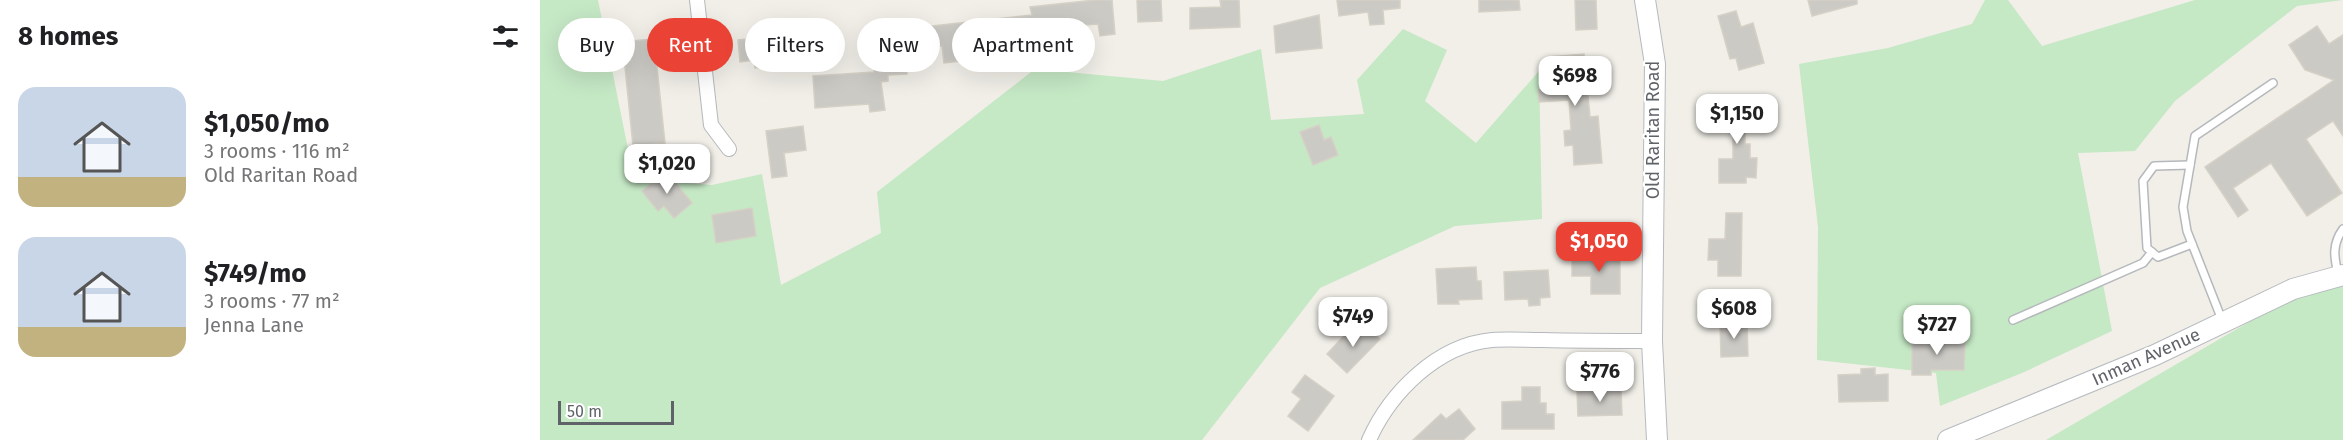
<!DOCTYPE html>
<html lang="en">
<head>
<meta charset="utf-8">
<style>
	body { margin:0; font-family:"Fira Sans",sans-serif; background:#f6f6f6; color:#202124; height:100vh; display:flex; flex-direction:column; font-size:22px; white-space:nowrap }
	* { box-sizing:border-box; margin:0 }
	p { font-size:20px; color:#757577 }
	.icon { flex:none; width:33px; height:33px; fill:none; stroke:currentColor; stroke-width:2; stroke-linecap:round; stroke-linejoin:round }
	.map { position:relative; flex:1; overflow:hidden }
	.side { display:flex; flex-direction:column; background:#fff; width:540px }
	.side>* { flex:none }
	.guide { position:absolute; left:18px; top:18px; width:570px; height:54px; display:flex; gap:12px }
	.scale { position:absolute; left:18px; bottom:15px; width:116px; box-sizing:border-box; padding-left:6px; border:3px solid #5f6368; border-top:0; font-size:16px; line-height:21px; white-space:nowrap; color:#5f6368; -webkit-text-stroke:4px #fff; paint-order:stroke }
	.price { position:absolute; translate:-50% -51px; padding:0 14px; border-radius:12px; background:#fff; color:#222; font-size:20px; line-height:39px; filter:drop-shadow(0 2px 3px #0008) }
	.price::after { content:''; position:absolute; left:50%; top:36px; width:18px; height:14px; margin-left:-9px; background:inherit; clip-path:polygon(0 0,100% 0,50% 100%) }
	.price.on { background:#ea4335; color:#fff }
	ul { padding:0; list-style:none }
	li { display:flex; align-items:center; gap:18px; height:150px; padding:0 18px }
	li span { display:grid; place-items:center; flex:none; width:168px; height:120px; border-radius:18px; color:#555 }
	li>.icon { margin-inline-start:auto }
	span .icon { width:72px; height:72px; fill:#fffc; stroke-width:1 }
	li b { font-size:26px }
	h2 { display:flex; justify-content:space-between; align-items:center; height:72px; padding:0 18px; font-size:26px }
	.tag { padding:0 21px; border-radius:27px; background:#fff; box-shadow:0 6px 24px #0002; font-size:21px; line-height:54px }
	.tag.on { background:#ea4335; color:#fff }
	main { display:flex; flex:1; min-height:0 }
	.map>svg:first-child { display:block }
	.green { fill:#c5e8c5 }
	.building { fill:#cccac5; stroke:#d6d1c6; stroke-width:1.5 }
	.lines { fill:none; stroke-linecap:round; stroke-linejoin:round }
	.lane-casing { stroke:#b5b8bc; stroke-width:10 }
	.street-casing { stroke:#b5b8bc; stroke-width:16 }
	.secondary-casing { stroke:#b6babf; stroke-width:22 }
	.lane { stroke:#fff; stroke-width:7 }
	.street { stroke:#fff; stroke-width:14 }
	.secondary { stroke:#fff; stroke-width:20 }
	.labels { text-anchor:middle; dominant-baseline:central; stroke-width:4.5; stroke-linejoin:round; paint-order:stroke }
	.street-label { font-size:18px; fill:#5f6368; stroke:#fff }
</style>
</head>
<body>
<main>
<section class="side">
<h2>8 homes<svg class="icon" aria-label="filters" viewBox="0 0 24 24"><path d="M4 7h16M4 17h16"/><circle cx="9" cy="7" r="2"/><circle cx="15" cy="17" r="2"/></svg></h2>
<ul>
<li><span style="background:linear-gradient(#c9d6e8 75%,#c2b280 0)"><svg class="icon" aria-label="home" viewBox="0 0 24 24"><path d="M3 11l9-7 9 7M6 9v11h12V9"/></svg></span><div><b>$1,050/mo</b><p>3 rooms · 116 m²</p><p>Old Raritan Road</p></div></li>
<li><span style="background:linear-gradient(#c9d6e8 75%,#c2b280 0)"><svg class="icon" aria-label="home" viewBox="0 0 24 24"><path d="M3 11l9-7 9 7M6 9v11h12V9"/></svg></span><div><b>$749/mo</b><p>3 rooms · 77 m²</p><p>Jenna Lane</p></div></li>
</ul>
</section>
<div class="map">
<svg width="1803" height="440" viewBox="0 0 1803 440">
	<rect width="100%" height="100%" fill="#f1efe8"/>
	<g class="green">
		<path d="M 0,0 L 58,0 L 94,179 L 172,185 L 222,174 L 241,285 L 341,233 L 337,192 L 495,69 L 623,81 L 721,49 L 731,120 L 824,114 L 817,80 L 863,29 L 907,50 L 885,101 L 936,143 L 999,71 L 1002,219 L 915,226 L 780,288 L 662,440 L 0,440 Z"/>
		<path d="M 1445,0 L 1468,0 L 1502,46 L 1655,0 L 1803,0 L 1757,6 L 1635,101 L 1595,151 L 1538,153 L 1572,331 L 1482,373 L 1400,406 L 1396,373 L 1277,360 L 1278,227 L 1259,64 L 1348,48 L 1432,24 Z"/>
		<path d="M 1803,286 L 1803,440 L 1506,440 L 1745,301 Z"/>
	</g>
	<g class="building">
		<path d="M 555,0 L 572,0 L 575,34 L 560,36 L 558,24 L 522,27 L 523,30 L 509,32 L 510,40 L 495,42 L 495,37 L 419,47 L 421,61 L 404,63 L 402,46 L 386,48 L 384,27 L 492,15 L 490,7 Z"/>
		<path d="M 597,0 L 621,0 L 622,21 L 598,22 Z"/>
		<path d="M 680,0 L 699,0 L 700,27 L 650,29 L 650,8 L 681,7 Z"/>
		<path d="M 797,0 L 860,0 L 860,8 L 843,10 L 844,24 L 830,25 L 828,12 L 799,16 Z"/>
		<path d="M 939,0 L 979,0 L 980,10 L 939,12 Z"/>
		<path d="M 1035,0 L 1056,0 L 1057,29 L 1036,30 Z"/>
		<path d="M 1268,0 L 1317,0 L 1317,4 L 1272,16 Z"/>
		<path d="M 1196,11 L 1201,27 L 1213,23 L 1224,63 L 1199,70 L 1196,58 L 1190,59 L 1178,16 Z"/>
		<path d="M 779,15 L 782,48 L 736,53 L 734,26 Z"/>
		<path d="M 1777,26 L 1789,44 L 1803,35 L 1803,136 L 1793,121 L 1766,139 L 1802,193 L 1767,216 L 1731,163 L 1693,188 L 1708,210 L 1698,217 L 1665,167 L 1794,80 L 1765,70 L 1749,45 Z"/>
		<path d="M 238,36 L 241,65 L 215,68 L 214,60 L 200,62 L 198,40 Z"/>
		<path d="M 114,39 L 125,143 L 93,146 L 84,57 L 93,55 L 91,41 Z"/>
		<path d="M 366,53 L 367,74 L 348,75 L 348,81 L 341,82 L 345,110 L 330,112 L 329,104 L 275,108 L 273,76 L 334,72 L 334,55 Z"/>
		<path d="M 1044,54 L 1050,117 L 1058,116 L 1062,163 L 1034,165 L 1033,145 L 1025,146 L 1024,131 L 1031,130 L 1029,100 L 999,102 L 998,90 L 1012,88 L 1009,57 Z"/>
		<path d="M 1183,97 L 1205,97 L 1205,144 L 1210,144 L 1210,158 L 1217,158 L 1216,178 L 1206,177 L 1206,183 L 1179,183 L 1179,159 L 1193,159 L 1193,129 L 1183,129 Z"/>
		<path d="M 779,125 L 784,140 L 791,137 L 798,155 L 773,165 L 760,132 Z"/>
		<path d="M 263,126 L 266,150 L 244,153 L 247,176 L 232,178 L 226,131 Z"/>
		<path d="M 126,171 L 152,203 L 134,218 L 124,206 L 118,211 L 102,191 Z"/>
		<path d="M 212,208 L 216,236 L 176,243 L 172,215 Z"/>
		<path d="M 1186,213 L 1202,213 L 1201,276 L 1178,276 L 1178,260 L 1168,260 L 1169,239 L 1185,239 Z"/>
		<path d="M 1032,255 L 1080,257 L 1080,294 L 1051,294 L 1051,276 L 1032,276 Z"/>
		<path d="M 936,267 L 937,281 L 941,281 L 942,299 L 918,300 L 919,304 L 898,304 L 896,269 Z"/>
		<path d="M 1008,270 L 1010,297 L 1000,298 L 1000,305 L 989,306 L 988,299 L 965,300 L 964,272 Z"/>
		<path d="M 1207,322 L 1208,356 L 1181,357 L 1180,323 Z"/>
		<path d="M 825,325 L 840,339 L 807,373 L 787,354 L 812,327 L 817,332 Z"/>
		<path d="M 1389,334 L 1403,334 L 1403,342 L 1425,342 L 1424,370 L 1391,370 L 1391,375 L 1372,375 L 1372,341 L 1388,341 Z"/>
		<path d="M 1335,368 L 1335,375 L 1348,374 L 1348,401 L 1299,402 L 1298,375 L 1321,374 L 1321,369 Z"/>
		<path d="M 765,375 L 794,396 L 768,431 L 748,416 L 761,399 L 752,392 Z"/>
		<path d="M 982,387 L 1000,387 L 1000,403 L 1006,403 L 1006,414 L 1014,414 L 1014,429 L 962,429 L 962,402 L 982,401 Z"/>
		<path d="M 1081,390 L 1082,415 L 1038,416 L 1037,391 Z"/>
		<path d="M 919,409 L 935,429 L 923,440 L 873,440 L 901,414 L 906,419 Z"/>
	</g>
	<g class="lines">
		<g class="lane-casing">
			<g id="lane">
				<path d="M 1650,165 L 1614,166 L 1603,181 L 1607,248 L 1618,257 L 1652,244"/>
				<path d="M 1798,274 C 1794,257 1792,244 1803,229"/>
				<path d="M 1473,320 L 1603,263 L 1612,252"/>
				<path d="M 1682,320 L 1647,231 L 1643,207 L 1655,136 L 1733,83"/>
			</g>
		</g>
		<g class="street-casing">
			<g id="street">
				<path d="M 157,0 L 171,125 L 189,149"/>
				<path d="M 829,440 C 850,393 897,345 952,340 C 968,339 986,340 1002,340 C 1039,341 1075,341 1112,341"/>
			</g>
		</g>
		<g class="secondary-casing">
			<g id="secondary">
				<path d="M 1105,0 L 1115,64 L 1112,341 L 1117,440"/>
				<path d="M 1408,440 L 1615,355 L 1753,289 L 1803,275"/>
			</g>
		</g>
		<use href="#lane" class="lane"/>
		<use href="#street" class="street"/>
		<use href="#secondary" class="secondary"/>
	</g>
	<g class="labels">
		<g class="street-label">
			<text transform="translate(1113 130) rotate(-90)">Old Raritan Road</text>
			<text transform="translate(1606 357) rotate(-24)">Inman Avenue</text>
		</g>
	</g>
</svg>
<div class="scale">50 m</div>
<b class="price" style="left:1035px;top:107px">$698</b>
<b class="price" style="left:1197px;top:145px">$1,150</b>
<b class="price" style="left:127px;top:195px">$1,020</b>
<b class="price on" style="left:1059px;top:273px">$1,050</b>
<b class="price" style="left:1194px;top:340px">$608</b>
<b class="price" style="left:813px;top:348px">$749</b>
<b class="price" style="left:1397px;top:356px">$727</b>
<b class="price" style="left:1060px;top:403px">$776</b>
<div class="guide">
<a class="tag">Buy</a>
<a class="tag on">Rent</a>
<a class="tag">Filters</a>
<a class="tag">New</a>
<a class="tag">Apartment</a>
</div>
</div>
</main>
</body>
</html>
